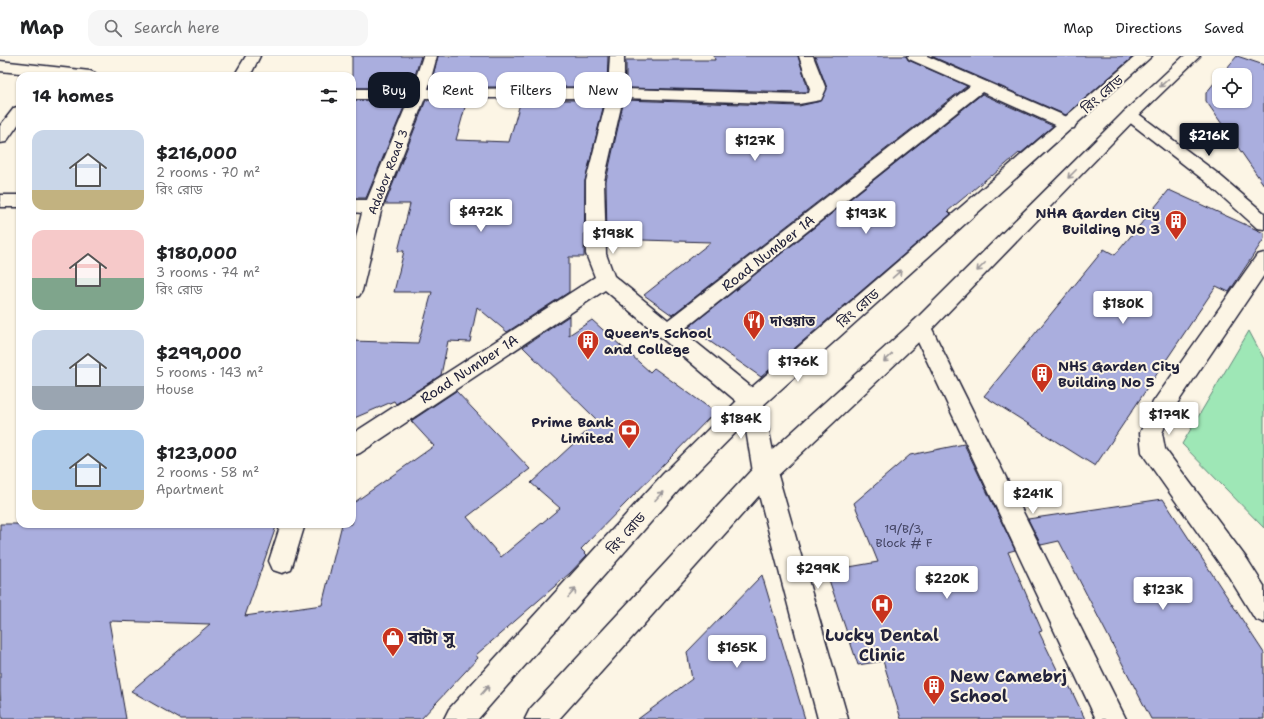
<!DOCTYPE html>
<html lang="en">
<head>
<meta charset="utf-8">
<style>
	body { margin:0; font-family:"Shantell Sans","Noto Sans Bengali",sans-serif; background:#f6f6f6; color:#202124; height:100vh; display:flex; flex-direction:column; font-size:15px; white-space:nowrap }
	* { box-sizing:border-box; margin:0 }
	p { font-size:13px; color:#757577 }
	.icon { flex:none; width:22px; height:22px; fill:none; stroke:currentColor; stroke-width:2; stroke-linecap:round; stroke-linejoin:round }
	.map { position:relative; flex:1; overflow:hidden }
	.side { position:absolute; left:16px; top:16px; width:340px; height:456px; display:flex; flex-direction:column; background:#fff; border-radius:12px; box-shadow:0 1px 3px #0004 }
	.side>* { flex:none }
	.hud { position:absolute; left:368px; top:16px; width:380px; height:36px; display:flex; gap:8px }
	.controls { position:absolute; left:1212px; top:12px; display:grid; gap:8px }
	.controls a { display:grid; place-items:center; width:40px; height:40px; border-radius:8px; background:#fff; box-shadow:0 1px 3px #0004; font-size:20px }
	.price { position:absolute; translate:-50% -34px; padding:0 9px; border-radius:4px; background:#fff; color:#222; font-size:13px; line-height:26px; filter:drop-shadow(0 1px 2px #0008) }
	.price::after { content:''; position:absolute; left:50%; top:24px; width:12px; height:9px; margin-left:-6px; background:inherit; clip-path:polygon(0 0,100% 0,50% 100%) }
	.price.selected { background:#111827; color:#fff }
	ul { padding:0; list-style:none }
	li { display:flex; align-items:center; gap:12px; height:100px; padding:0 16px }
	li span { display:grid; place-items:center; flex:none; width:112px; height:80px; border-radius:12px; color:#555 }
	li>.icon { margin-inline-start:auto }
	span .icon { width:48px; height:48px; fill:#fffc; stroke-width:1 }
	li b { font-size:17px }
	h2 { display:flex; justify-content:space-between; align-items:center; height:48px; padding:0 16px; font-size:17px }
	.chip { padding:0 14px; border-radius:12px; background:#fff; box-shadow:0 1px 3px #0004; font-size:14px; line-height:36px }
	.chip.selected { background:#111827; color:#fff }
	header { display:flex; align-items:center; gap:24px; box-sizing:border-box; height:56px; padding:0 20px; background:#fff; border-bottom:1px solid #e0e0e0 }
	header strong { font-size:19px }
	nav { display:flex; gap:22px; margin-inline-start:auto; font-size:14px }
	.search { width:280px; height:36px; background:#f6f6f6; display:flex; align-items:center; gap:10px; box-sizing:border-box; padding:0 14px; border-radius:12px; color:#757577; font-size:15px }
	.map>svg:first-child { display:block }
	.green { fill:#9ee7b6; stroke:#608478 }
	.building { fill:#aaaede; stroke:#22223b }
	.lines { fill:none; stroke-linecap:round; stroke-linejoin:round }
	.minor-casing { stroke:#22223b; stroke-width:3 }
	.major-casing { stroke:#22223b; stroke-width:3 }
	.minor { fill:#fcf5e5; fill-rule:evenodd }
	.major { fill:#fcf5e5; fill-rule:evenodd }
	.oneway { stroke:#9a9698 }
	.labels { text-anchor:middle; dominant-baseline:central; stroke-width:4; stroke-linejoin:round; paint-order:stroke }
	.far-street-label { font-size:12px; fill:#22223b; stroke:#fcf5e5 }
	.number-label { font-size:12px; fill:#444564 }
	.street-label { font-size:14px; fill:#22223b; stroke:#fcf5e5 }
	.poi-label { font-size:14px; font-weight:bold; fill:#22223b; stroke:#fcf5e5; text-anchor:start }
	.near-poi-label { font-size:17px; font-weight:bold; fill:#22223b; stroke:#fcf5e5; text-anchor:start }
</style>
</head>
<body>
<header>
<strong>Map</strong>
<div class="search"><svg class="icon" aria-label="search" viewBox="0 0 24 24"><circle cx="10" cy="10" r="6"/><path d="M15 15l6 6"/></svg>Search here</div>
<nav><a>Map</a><a>Directions</a><a>Saved</a></nav>
</header>
<div class="map">
<svg width="1264" height="663" viewBox="0 0 1264 663">
	<rect width="100%" height="100%" fill="#fcf5e5"/>
	<filter id="ink" filterUnits="userSpaceOnUse"><feTurbulence type="fractalNoise" baseFrequency=".025" numOctaves="2"/><feDisplacementMap in="SourceGraphic" scale="8" xChannelSelector="R" yChannelSelector="G"/><feConvolveMatrix kernelMatrix="1 2 1 2 8 2 1 2 1" color-interpolation-filters="sRGB"/></filter>
	<g filter="url(#ink)">
		<path class="green" d="M 1249,275 L 1264,303 L 1264,472 L 1182,388 Z"/>
		<g class="building">
			<path d="M 352,0 L 421,0 L 411,32 L 352,32 Z"/>
			<path d="M 438,0 L 608,0 L 607,31 L 430,31 Z"/>
			<path d="M 714,0 L 798,0 L 808,33 L 808,36 L 626,32 L 626,4 L 715,4 Z"/>
			<path d="M 815,0 L 906,0 L 908,4 L 967,30 L 672,259 L 644,239 L 711,186 L 607,183 L 606,125 L 624,44 L 799,50 L 821,45 L 827,32 Z"/>
			<path d="M 931,0 L 1134,0 L 1066,59 Z"/>
			<path d="M 1237,0 L 1264,9 L 1264,129 L 1206,45 L 1206,37 L 1219,21 L 1219,45 L 1245,45 L 1245,19 L 1221,19 Z"/>
			<path d="M 982,38 L 1053,70 L 1020,98 L 1019,97 L 992,120 L 991,119 L 948,155 L 951,158 L 761,321 L 689,271 Z"/>
			<path d="M 352,44 L 407,44 L 366,142 L 352,142 Z"/>
			<path d="M 426,44 L 467,44 L 456,84 L 509,86 L 521,44 L 605,44 L 585,125 L 584,201 L 569,201 L 569,236 L 507,276 L 477,251 L 470,286 L 448,285 L 441,319 L 396,348 L 394,345 L 352,363 L 352,285 L 418,287 L 432,236 L 394,236 L 404,195 L 398,195 L 410,148 L 385,148 Z"/>
			<path d="M 1169,134 L 1264,177 L 1264,183 L 1229,236 L 1216,230 L 1095,410 L 984,340 L 1104,193 L 1115,199 Z"/>
			<path d="M 569,260 L 569,279 L 592,264 L 650,316 L 654,312 L 715,356 L 581,493 L 587,499 L 570,517 L 476,599 L 478,602 L 421,663 L 180,663 L 131,635 L 210,568 L 109,565 L 126,663 L 2,663 L 0,636 L 0,468 L 277,468 L 245,560 L 322,549 L 342,468 L 352,468 L 352,448 L 434,390 L 411,365 L 456,335 L 530,413 L 467,461 L 501,501 L 560,452 L 531,427 L 598,365 L 523,291 Z"/>
			<path d="M 964,388 L 1015,494 L 1008,496 L 1042,575 L 1039,576 L 1064,628 L 1068,627 L 1085,663 L 901,663 L 883,605 L 858,609 L 826,515 L 878,506 L 854,447 L 910,399 Z"/>
			<path d="M 1163,443 L 1264,597 L 1264,663 L 1151,663 L 1059,485 L 1041,489 L 1028,463 Z"/>
			<path d="M 762,519 L 805,663 L 638,663 L 692,623 L 687,596 Z"/>
		</g>
		<g class="lines">
			<g class="minor-casing">
				<g id="minor">
					<path d="M 246,0 L 260,0 L 250,20 L 234,20 Z"/>
					<path d="M 423,0 L 437,0 L 428,33 L 608,32 L 610,0 L 624,0 L 624,33 L 799,38 L 809,37 L 810,33 L 799,0 L 813,0 L 826,33 L 821,44 L 799,48 L 623,42 L 604,125 L 606,198 L 614,220 L 668,264 L 970,30 L 909,3 L 907,0 L 927,0 L 1074,64 L 1076,68 L 1074,72 L 1068,73 L 1062,72 L 982,36 L 682,275 L 760,338 L 763,345 L 777,416 L 848,663 L 818,663 L 753,416 L 742,350 L 605,234 L 360,397 L 352,400 L 352,378 L 595,221 L 586,198 L 586,125 L 607,42 L 425,42 L 382,151 L 362,235 L 359,240 L 352,242 L 352,197 L 362,157 L 352,156 L 352,144 L 367,144 L 409,43 L 352,43 L 352,33 L 412,33 Z"/>
					<path d="M 0,5 L 90,15 L 95,17 L 98,20 L 49,20 L 0,15 Z"/>
					<path d="M 20,50 L 20,66 L 6,86 L 0,87 L 0,70 L 14,52 Z"/>
					<path d="M 1130,54 L 1136,56 L 1217,117 L 1264,157 L 1264,173 L 1257,172 L 1205,125 L 1124,62 L 1122,59 L 1124,56 Z"/>
					<rect x="0" y="139" width="20" height="12"/>
					<path d="M 1264,197 L 1264,219 L 1170,358 L 1162,377 L 1165,393 L 1247,503 L 1264,530 L 1264,567 L 1255,563 L 1229,521 L 1146,403 L 1142,396 L 1140,377 L 1153,346 L 1257,199 Z"/>
					<path d="M 921,263 L 928,265 L 931,271 L 1126,663 L 1096,663 L 911,271 L 914,265 Z"/>
					<path d="M 281,468 L 305,468 L 291,514 L 282,517 L 273,514 L 269,505 Z"/>
				</g>
			</g>
			<g class="major-casing">
				<g id="major">
					<path d="M 1136,0 L 1152,0 L 760,352 L 679,434 L 478,663 L 444,663 L 449,653 L 663,418 L 744,338 Z"/>
					<path d="M 1184,0 L 1200,0 L 1136,62 L 928,277 L 773,424 L 559,663 L 525,663 L 530,653 L 757,408 L 914,265 L 1124,56 Z"/>
				</g>
			</g>
			<use href="#minor" class="minor"/>
			<use href="#major" class="major"/>
		</g>
		<defs><path id="oneway-shaft" d="M-6 0H5M1.5-3L5.5 0L1.5 3" fill="none" stroke-width="1.6" stroke-linecap="round" stroke-linejoin="round"/></defs>
		<g class="oneway">
			<use href="#oneway-shaft" transform="translate(1164 27) rotate(137)"/>
			<use href="#oneway-shaft" transform="translate(1072 118) rotate(135)"/>
			<use href="#oneway-shaft" transform="translate(981 211) rotate(135)"/>
			<use href="#oneway-shaft" transform="translate(897 218) rotate(-41)"/>
			<use href="#oneway-shaft" transform="translate(888 302) rotate(137)"/>
			<use href="#oneway-shaft" transform="translate(659 440) rotate(-48)"/>
			<use href="#oneway-shaft" transform="translate(572 537) rotate(-48)"/>
			<use href="#oneway-shaft" transform="translate(485 634) rotate(-48)"/>
		</g>
	</g>
	<defs>
		<g id="building-pin" transform="scale(1.15)"><path d="M0 17L-7.5 6A9.5 9.5 0 1 1 7.5 6Z" fill="#c8321e" stroke="#fcf5e5"/><path d="M-4-6H4V6H1V3H-1V6H-4ZM-2.5-4.3h1.7v1.8h-1.7ZM.8-4.3h1.7v1.8H.8ZM-2.5-1h1.7V.8h-1.7ZM.8-1h1.7V.8H.8Z" fill="#fff"/></g>
		<g id="restaurant-pin" transform="scale(1.15)"><path d="M0 17L-7.5 6A9.5 9.5 0 1 1 7.5 6Z" fill="#c8321e" stroke="#fcf5e5"/><path d="M-5-6h1v4h1v-4h1v4h1v-4h1v5L-1.5 .5V6h-2V.5L-5-1ZM5-6V6H3V1.5H1.5Q1.5-4 5-6Z" fill="#fff"/></g>
		<g id="bank-pin" transform="scale(1.15)"><path d="M0 17L-7.5 6A9.5 9.5 0 1 1 7.5 6Z" fill="#c8321e" stroke="#fcf5e5"/><path d="M-6-4H6V4H-6ZM0-2.3a2.3 2.3 0 1 0 0 4.6a2.3 2.3 0 1 0 0-4.6Z" fill="#fff"/></g>
		<g id="hospital-pin" transform="scale(1.15)"><path d="M0 17L-7.5 6A9.5 9.5 0 1 1 7.5 6Z" fill="#c8321e" stroke="#fcf5e5"/><path d="M-5-5h3v3.5h4V-5h3V5h-3V1.5h-4V5h-3Z" fill="#fff"/></g>
		<g id="shop-pin" transform="scale(1.15)"><path d="M0 17L-7.5 6A9.5 9.5 0 1 1 7.5 6Z" fill="#c8321e" stroke="#fcf5e5"/><path d="M-5-2.5h2.3a2.7 3.5 0 0 1 5.4 0H5L5.5 6h-11ZM-1.5-2.5h3a1.5 2.3 0 0 0-3 0Z" fill="#fff"/></g>
	</defs>
	<g fill-rule="evenodd">
		<use href="#building-pin" x="1176" y="165"/>
		<use href="#restaurant-pin" x="754" y="265"/>
		<use href="#building-pin" x="588" y="285"/>
		<use href="#building-pin" x="1042" y="318"/>
		<use href="#bank-pin" x="629" y="374"/>
		<use href="#hospital-pin" x="882" y="549"/>
		<use href="#shop-pin" x="393" y="582"/>
		<use href="#building-pin" x="934" y="630"/>
	</g>
	<g class="labels">
		<g class="far-street-label">
			<text transform="translate(388 116) rotate(-69)">Adabor Road 3</text>
		</g>
		<g class="number-label">
			<text x="904" y="473">19/B/3,<tspan x="904" dy="14">Block # F</tspan></text>
		</g>
		<g class="street-label">
			<text transform="translate(1102 38) rotate(-41)">রিং রোড</text>
			<text transform="translate(768 197) rotate(-38)">Road Number 1A</text>
			<text transform="translate(858 252) rotate(-41)">রিং রোড</text>
			<text transform="translate(469 313) rotate(-33)">Road Number 1A</text>
			<text transform="translate(626 477) rotate(-48)">রিং রোড</text>
		</g>
		<g class="poi-label">
			<text x="1160" y="157" text-anchor="end">NHA Garden City<tspan x="1160" dy="16">Building No 3</tspan></text>
			<text x="770" y="265">দাওয়াত</text>
			<text x="604" y="277">Queen's School<tspan x="604" dy="16">and College</tspan></text>
			<text x="1058" y="310">NHS Garden City<tspan x="1058" dy="16">Building No 5</tspan></text>
			<text x="614" y="366" text-anchor="end">Prime Bank<tspan x="614" dy="16">Limited</tspan></text>
		</g>
		<g class="near-poi-label">
			<text x="882" y="579" text-anchor="middle">Lucky Dental<tspan x="882" dy="20">Clinic</tspan></text>
			<text x="408" y="582">বাটা সু</text>
			<text x="950" y="620">New Camebrj<tspan x="950" dy="20">School</tspan></text>
		</g>
	</g>
</svg>
<div class="controls">
<a><svg class="icon" aria-label="locate" viewBox="0 0 24 24"><circle cx="12" cy="12" r="6"/><path d="M12 2v4M12 18v4M2 12h4M18 12h4"/></svg></a>
</div>
<b class="price selected" style="left:1209px;top:101px">$216K</b>
<b class="price" style="left:755px;top:106px">$127K</b>
<b class="price" style="left:481px;top:177px">$472K</b>
<b class="price" style="left:866px;top:179px">$193K</b>
<b class="price" style="left:613px;top:199px">$198K</b>
<b class="price" style="left:1123px;top:269px">$180K</b>
<b class="price" style="left:798px;top:327px">$176K</b>
<b class="price" style="left:1169px;top:380px">$179K</b>
<b class="price" style="left:741px;top:384px">$184K</b>
<b class="price" style="left:1033px;top:459px">$241K</b>
<b class="price" style="left:818px;top:534px">$299K</b>
<b class="price" style="left:947px;top:544px">$220K</b>
<b class="price" style="left:1163px;top:555px">$123K</b>
<b class="price" style="left:737px;top:613px">$165K</b>
<div class="hud">
<a class="chip selected">Buy</a>
<a class="chip">Rent</a>
<a class="chip">Filters</a>
<a class="chip">New</a>
</div>
<section class="side">
<h2>14 homes<svg class="icon" aria-label="filters" viewBox="0 0 24 24"><path d="M4 7h16M4 17h16"/><circle cx="9" cy="7" r="2"/><circle cx="15" cy="17" r="2"/></svg></h2>
<ul>
<li><span style="background:linear-gradient(#c9d6e8 75%,#c2b280 0)"><svg class="icon" aria-label="home" viewBox="0 0 24 24"><path d="M3 11l9-7 9 7M6 9v11h12V9"/></svg></span><div><b>$216,000</b><p>2 rooms · 70 m²</p><p>রিং রোড</p></div></li>
<li><span style="background:linear-gradient(#f6c9c9 60%,#7fa58c 0)"><svg class="icon" aria-label="home" viewBox="0 0 24 24"><path d="M3 11l9-7 9 7M6 9v11h12V9"/></svg></span><div><b>$180,000</b><p>3 rooms · 74 m²</p><p>রিং রোড</p></div></li>
<li><span style="background:linear-gradient(#c9d6e8 70%,#9aa5b1 0)"><svg class="icon" aria-label="home" viewBox="0 0 24 24"><path d="M3 11l9-7 9 7M6 9v11h12V9"/></svg></span><div><b>$299,000</b><p>5 rooms · 143 m²</p><p>House</p></div></li>
<li><span style="background:linear-gradient(#a9c7e8 75%,#c2b280 0)"><svg class="icon" aria-label="home" viewBox="0 0 24 24"><path d="M3 11l9-7 9 7M6 9v11h12V9"/></svg></span><div><b>$123,000</b><p>2 rooms · 58 m²</p><p>Apartment</p></div></li>
</ul>
</section>
</div>
</body>
</html>
